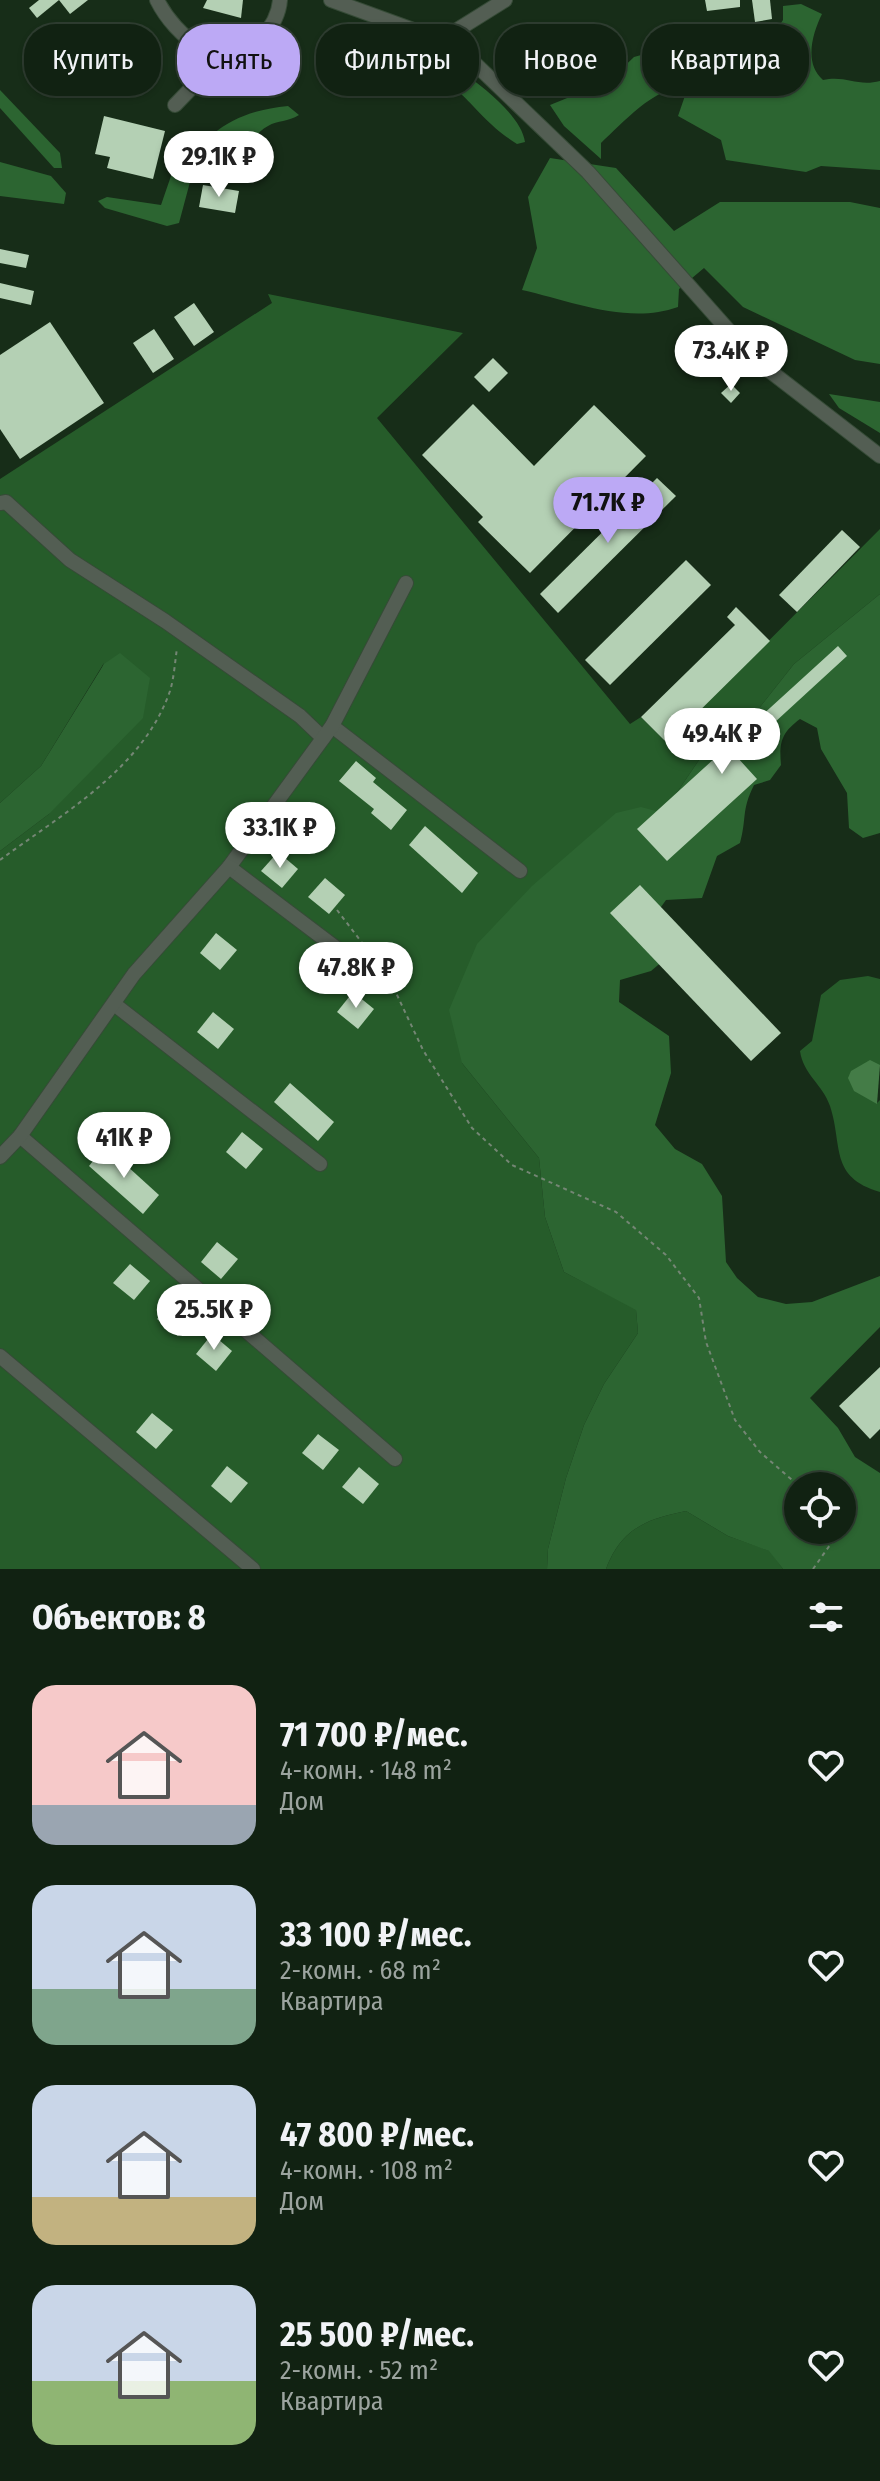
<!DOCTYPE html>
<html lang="ru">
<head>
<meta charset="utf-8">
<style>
	body { margin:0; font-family:"Fira Sans Condensed",sans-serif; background:#1e2f20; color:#f1f3f6; height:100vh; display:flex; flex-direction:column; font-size:30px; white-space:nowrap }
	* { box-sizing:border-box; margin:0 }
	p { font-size:26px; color:#9ca49f }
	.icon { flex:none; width:44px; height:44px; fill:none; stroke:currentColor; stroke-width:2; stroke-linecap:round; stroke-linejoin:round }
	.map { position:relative; height:1569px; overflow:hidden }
	.drawer { display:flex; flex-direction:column; background:#112212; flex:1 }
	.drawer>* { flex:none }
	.banner { position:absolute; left:24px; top:24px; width:832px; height:72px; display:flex; gap:16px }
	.tools { position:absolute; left:784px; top:1472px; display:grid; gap:16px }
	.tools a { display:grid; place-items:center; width:72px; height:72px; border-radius:50%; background:#112212; box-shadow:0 2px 6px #0004,0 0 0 2px #303f32; font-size:40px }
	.price { position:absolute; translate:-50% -68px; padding:0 18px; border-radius:28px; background:#fff; color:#222; font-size:26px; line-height:52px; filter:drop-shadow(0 2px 4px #0008) }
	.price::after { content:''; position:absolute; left:50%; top:48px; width:24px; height:18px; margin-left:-12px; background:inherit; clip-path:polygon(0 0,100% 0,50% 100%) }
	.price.current { background:#bca9f5; color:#111 }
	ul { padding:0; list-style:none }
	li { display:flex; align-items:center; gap:24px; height:200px; padding:0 32px }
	li span { display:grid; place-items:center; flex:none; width:224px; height:160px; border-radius:24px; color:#555 }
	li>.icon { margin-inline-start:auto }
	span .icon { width:96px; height:96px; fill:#fffc; stroke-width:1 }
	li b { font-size:34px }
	h2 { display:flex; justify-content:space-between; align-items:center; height:96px; padding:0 32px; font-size:34px }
	.tag { padding:0 28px; border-radius:32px; background:#112212; box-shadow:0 2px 6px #0004,0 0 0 2px #303f32; font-size:28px; line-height:72px }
	.tag.current { background:#bca9f5; color:#111 }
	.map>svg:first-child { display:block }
	.green { fill:#265c2a }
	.forest { fill:#2c6531; fill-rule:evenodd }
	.water { fill:#447c47 }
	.building { fill:#b4d0b4 }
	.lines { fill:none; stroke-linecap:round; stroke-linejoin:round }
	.minor-casing { stroke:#364b37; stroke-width:16 }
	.path { stroke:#748674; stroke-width:2; stroke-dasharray:4 4; stroke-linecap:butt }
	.minor { stroke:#535e53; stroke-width:14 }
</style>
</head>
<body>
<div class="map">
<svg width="880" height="1569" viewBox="0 0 880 1569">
	<rect width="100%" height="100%" fill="#172d18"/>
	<g class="green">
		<path d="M 268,294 L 463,333 L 377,418 L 630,724 L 641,717 L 667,743 L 880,529 L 880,594 L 794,664 L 760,707 L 716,735 L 663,813 L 462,1063 L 539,1158 L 545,1217 L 564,1272 L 636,1309 L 638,1333 L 604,1384 L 584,1425 L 566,1478 L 548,1549 L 547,1569 L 0,1569 L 0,851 L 49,814 L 104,663 L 41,766 L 0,803 L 0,479 L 272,303 Z"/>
		<path d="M 868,976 L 880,979 L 880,1065 L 875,1065 L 877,1103 L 880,1100 L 880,1192 C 829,1177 843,1146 830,1106 C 823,1085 803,1074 800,1051 L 812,1041 L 821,995 L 840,980 Z"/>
		<path d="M 686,1511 L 728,1536 L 770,1551 L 783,1569 L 606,1569 C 621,1529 646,1519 686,1511 Z"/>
	</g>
	<g class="forest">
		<path d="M 801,4 L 822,14 C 812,34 804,64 823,80 C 846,75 857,87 880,81 L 880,170 L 821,166 L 806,172 L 726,160 L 721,140 L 678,116 L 688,87 C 657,84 623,123 601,143 L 601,159 L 564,126 L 550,105 L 609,81 L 634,57 L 652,52 L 669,54 L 681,47 L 700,49 L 710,45 L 726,27 L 762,22 L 779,26 L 783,20 L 783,6 Z"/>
		<path d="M 406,41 C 440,54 520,105 525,142 L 517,144 C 468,113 466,79 401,61 L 397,50 Z"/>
		<path d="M 0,90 L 60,153 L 62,168 L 54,168 L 0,108 Z"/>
		<path d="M 288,106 L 299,115 C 288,122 278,120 268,126 C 248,137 244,161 235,181 L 194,167 L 179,223 L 167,226 L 105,208 L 98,201 L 107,197 L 161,205 L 182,144 L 201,155 L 215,157 L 212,135 C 234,116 259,109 288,106 Z"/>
		<path d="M 550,158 L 616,168 L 674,231 L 720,202 L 850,202 L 880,208 L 880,364 L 855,360 L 743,307 L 704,268 L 679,289 L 678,307 C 628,325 571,301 522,290 L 537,248 L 528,197 Z"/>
		<path d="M 0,162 L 51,176 L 66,193 L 64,204 L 0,196 Z"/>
		<path d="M 829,394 L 880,402 L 880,433 L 839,408 Z"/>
		<path d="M 880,594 L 880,833 L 863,838 L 849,828 L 847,793 L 821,749 L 817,728 L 800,719 C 781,733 779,743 781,765 L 770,780 L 754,785 C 741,811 747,818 740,843 L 717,856 L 702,898 L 666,900 L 661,907 L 664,960 L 651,971 L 620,980 L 619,1002 L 669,1036 L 671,1073 L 655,1125 L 675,1149 L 702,1164 L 722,1196 L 726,1262 L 737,1278 L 758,1297 L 786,1304 L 812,1302 L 880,1276 L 880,1327 L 810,1398 L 838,1428 L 855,1457 L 880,1473 L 880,1569 L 783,1569 L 769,1551 L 728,1536 L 686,1511 C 646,1519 621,1529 606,1569 L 547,1569 L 548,1549 L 566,1478 L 584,1425 L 604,1384 L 638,1333 L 636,1310 L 564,1272 L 545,1217 L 539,1158 L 462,1063 L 449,1010 L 477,944 L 532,886 L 616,813 L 641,807 L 663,813 L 716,735 L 760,707 L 794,664 ZM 798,1486 L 842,1486 L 842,1530 L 798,1530 Z"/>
		<path d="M 120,653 L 150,678 L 143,718 L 49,814 L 0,851 L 0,803 L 41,766 L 104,664 Z"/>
	</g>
	<path class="water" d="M 870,1060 L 880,1065 L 877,1104 L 854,1091 L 848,1078 L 851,1071 Z"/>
	<g class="building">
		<path d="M 39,0 L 59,0 L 37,18 L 29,8 Z"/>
		<path d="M 59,0 L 88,0 L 70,14 Z"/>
		<path d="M 207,0 L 243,0 L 241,18 L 203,8 Z"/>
		<path d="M 705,0 L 740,0 L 740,7 L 707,11 Z"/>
		<path d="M 752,0 L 770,0 L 772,19 L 755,22 Z"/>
		<path d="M 582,29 L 588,49 L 564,57 L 558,36 Z"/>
		<path d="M 104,116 L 165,131 L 153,179 L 107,168 L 110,157 L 95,154 Z"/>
		<path d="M 203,185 L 239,191 L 235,213 L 199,207 Z"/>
		<path d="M 0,249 L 29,255 L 26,268 L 0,263 Z"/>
		<path d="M 0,283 L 34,291 L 31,305 L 0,298 Z"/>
		<path d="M 194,303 L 214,332 L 194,346 L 174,317 Z"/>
		<path d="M 50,322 L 104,403 L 20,459 L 0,429 L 0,355 Z"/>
		<path d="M 154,329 L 174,359 L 153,373 L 133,343 Z"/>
		<path d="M 493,358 L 508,373 L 489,392 L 474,377 Z"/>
		<path d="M 731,384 L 740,393 L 731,403 L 721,393 Z"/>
		<path d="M 473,404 L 534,466 L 594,405 L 646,456 L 530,573 L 478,522 L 483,517 L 422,455 Z"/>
		<path d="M 657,478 L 676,496 L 558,613 L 540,594 Z"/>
		<path d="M 842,530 L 860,547 L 797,612 L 779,595 Z"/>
		<path d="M 686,560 L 711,585 L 610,685 L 585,660 Z"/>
		<path d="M 736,607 L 770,641 L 667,743 L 641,717 L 735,625 L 727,617 Z"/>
		<path d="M 838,646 L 847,656 L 737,757 L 757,779 L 667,861 L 637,829 Z"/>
		<path d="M 356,761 L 376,778 L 373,782 L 407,810 L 391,830 L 371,813 L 374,809 L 339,781 Z"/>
		<path d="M 425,826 L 478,873 L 462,893 L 409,845 Z"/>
		<path d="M 278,852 L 298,869 L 282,888 L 261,871 Z"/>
		<path d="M 325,878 L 345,895 L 329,914 L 308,897 Z"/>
		<path d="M 640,885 L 781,1033 L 751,1061 L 610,913 Z"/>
		<path d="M 216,933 L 237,950 L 220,970 L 200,953 Z"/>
		<path d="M 353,992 L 374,1009 L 358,1029 L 337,1012 Z"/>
		<path d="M 213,1012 L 234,1029 L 218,1049 L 197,1032 Z"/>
		<path d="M 290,1083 L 334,1122 L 318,1141 L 274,1102 Z"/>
		<path d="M 242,1132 L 263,1149 L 246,1169 L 226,1152 Z"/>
		<path d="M 105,1146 L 159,1195 L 143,1214 L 89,1166 Z"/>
		<path d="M 217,1242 L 238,1259 L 221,1279 L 201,1262 Z"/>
		<path d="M 130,1264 L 150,1281 L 134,1300 L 113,1283 Z"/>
		<path d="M 173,1299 L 194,1316 L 178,1336 L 157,1319 Z"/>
		<path d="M 212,1334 L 232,1351 L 216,1371 L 196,1354 Z"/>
		<path d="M 880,1367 L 880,1429 L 870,1439 L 839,1406 Z"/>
		<path d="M 152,1413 L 173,1430 L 156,1449 L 136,1432 Z"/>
		<path d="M 318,1434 L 339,1450 L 323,1470 L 302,1453 Z"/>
		<path d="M 227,1466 L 248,1483 L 231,1503 L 211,1486 Z"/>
		<path d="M 359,1467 L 379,1484 L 363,1504 L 342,1487 Z"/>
	</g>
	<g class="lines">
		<g class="minor-casing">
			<g id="minor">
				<path d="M 157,0 C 175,36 224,79 261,39 C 271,28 279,15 280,0"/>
				<path d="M 331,0 L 441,40 L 467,56 L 588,172 L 753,358 L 880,456"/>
				<path d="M 441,40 L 505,0"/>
				<path d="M 175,105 L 202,77 L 202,49"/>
				<path d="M 0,503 L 6,502 L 70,560 L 165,621 L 300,716 L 323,738"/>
				<path d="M 332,726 L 520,871"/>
				<path d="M 229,867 L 348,957"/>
				<path d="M 114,1004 L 320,1164"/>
				<path d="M 20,1136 L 395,1459"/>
				<path d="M 0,1157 L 20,1136 L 134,974 L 229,867 L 332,726 L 406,583"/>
				<path d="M 0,1356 L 253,1569"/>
			</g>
		</g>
		<g class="path">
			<path d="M 0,860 C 62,814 143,769 170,691 C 174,678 175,662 177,648"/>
			<path d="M 337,910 L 389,978 L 423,1050 L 472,1128 L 512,1165 L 616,1212 L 666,1255 L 699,1298 L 706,1342 L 735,1420 L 760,1452 L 799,1486"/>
			<path d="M 813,1569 L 835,1538 L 833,1530"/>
		</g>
		<use href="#minor" class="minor"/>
	</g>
</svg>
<div class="tools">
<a><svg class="icon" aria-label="locate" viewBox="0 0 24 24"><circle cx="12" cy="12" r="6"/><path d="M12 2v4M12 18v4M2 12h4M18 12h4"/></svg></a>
</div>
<b class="price" style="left:219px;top:199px">29.1K ₽</b>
<b class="price" style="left:731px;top:393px">73.4K ₽</b>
<b class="price current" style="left:608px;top:545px">71.7K ₽</b>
<b class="price" style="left:722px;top:776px">49.4K ₽</b>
<b class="price" style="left:280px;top:870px">33.1K ₽</b>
<b class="price" style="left:356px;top:1010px">47.8K ₽</b>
<b class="price" style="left:124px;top:1180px">41K ₽</b>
<b class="price" style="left:214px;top:1352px">25.5K ₽</b>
<div class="banner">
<a class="tag">Купить</a>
<a class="tag current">Снять</a>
<a class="tag">Фильтры</a>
<a class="tag">Новое</a>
<a class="tag">Квартира</a>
</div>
</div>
<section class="drawer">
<h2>Объектов: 8<svg class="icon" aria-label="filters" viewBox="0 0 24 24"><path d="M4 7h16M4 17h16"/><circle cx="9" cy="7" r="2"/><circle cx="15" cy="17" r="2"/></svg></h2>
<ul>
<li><span style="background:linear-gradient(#f6c9c9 75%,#9aa5b1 0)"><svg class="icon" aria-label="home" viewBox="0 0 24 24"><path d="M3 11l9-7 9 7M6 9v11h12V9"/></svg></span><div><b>71 700 ₽/мес.</b><p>4-комн. · 148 m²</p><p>Дом</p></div><svg class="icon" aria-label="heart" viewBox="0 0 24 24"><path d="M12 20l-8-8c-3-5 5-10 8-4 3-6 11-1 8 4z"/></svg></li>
<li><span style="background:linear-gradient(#c9d6e8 65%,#7fa58c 0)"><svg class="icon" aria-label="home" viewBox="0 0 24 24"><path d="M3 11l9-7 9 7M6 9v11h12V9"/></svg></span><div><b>33 100 ₽/мес.</b><p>2-комн. · 68 m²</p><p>Квартира</p></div><svg class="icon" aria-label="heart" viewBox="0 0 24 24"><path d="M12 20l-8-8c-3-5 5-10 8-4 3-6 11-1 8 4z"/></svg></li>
<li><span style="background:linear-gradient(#c9d6e8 70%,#c2b280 0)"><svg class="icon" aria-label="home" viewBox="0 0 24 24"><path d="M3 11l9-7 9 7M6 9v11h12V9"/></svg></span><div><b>47 800 ₽/мес.</b><p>4-комн. · 108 m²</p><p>Дом</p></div><svg class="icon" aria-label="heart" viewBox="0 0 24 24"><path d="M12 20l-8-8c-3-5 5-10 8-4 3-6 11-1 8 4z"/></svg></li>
<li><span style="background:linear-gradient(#c9d6e8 60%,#8fb573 0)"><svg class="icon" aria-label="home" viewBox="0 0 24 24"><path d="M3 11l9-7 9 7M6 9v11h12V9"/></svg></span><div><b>25 500 ₽/мес.</b><p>2-комн. · 52 m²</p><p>Квартира</p></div><svg class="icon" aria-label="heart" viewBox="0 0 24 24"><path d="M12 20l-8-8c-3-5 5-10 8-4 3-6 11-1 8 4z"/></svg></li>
</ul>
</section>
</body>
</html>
